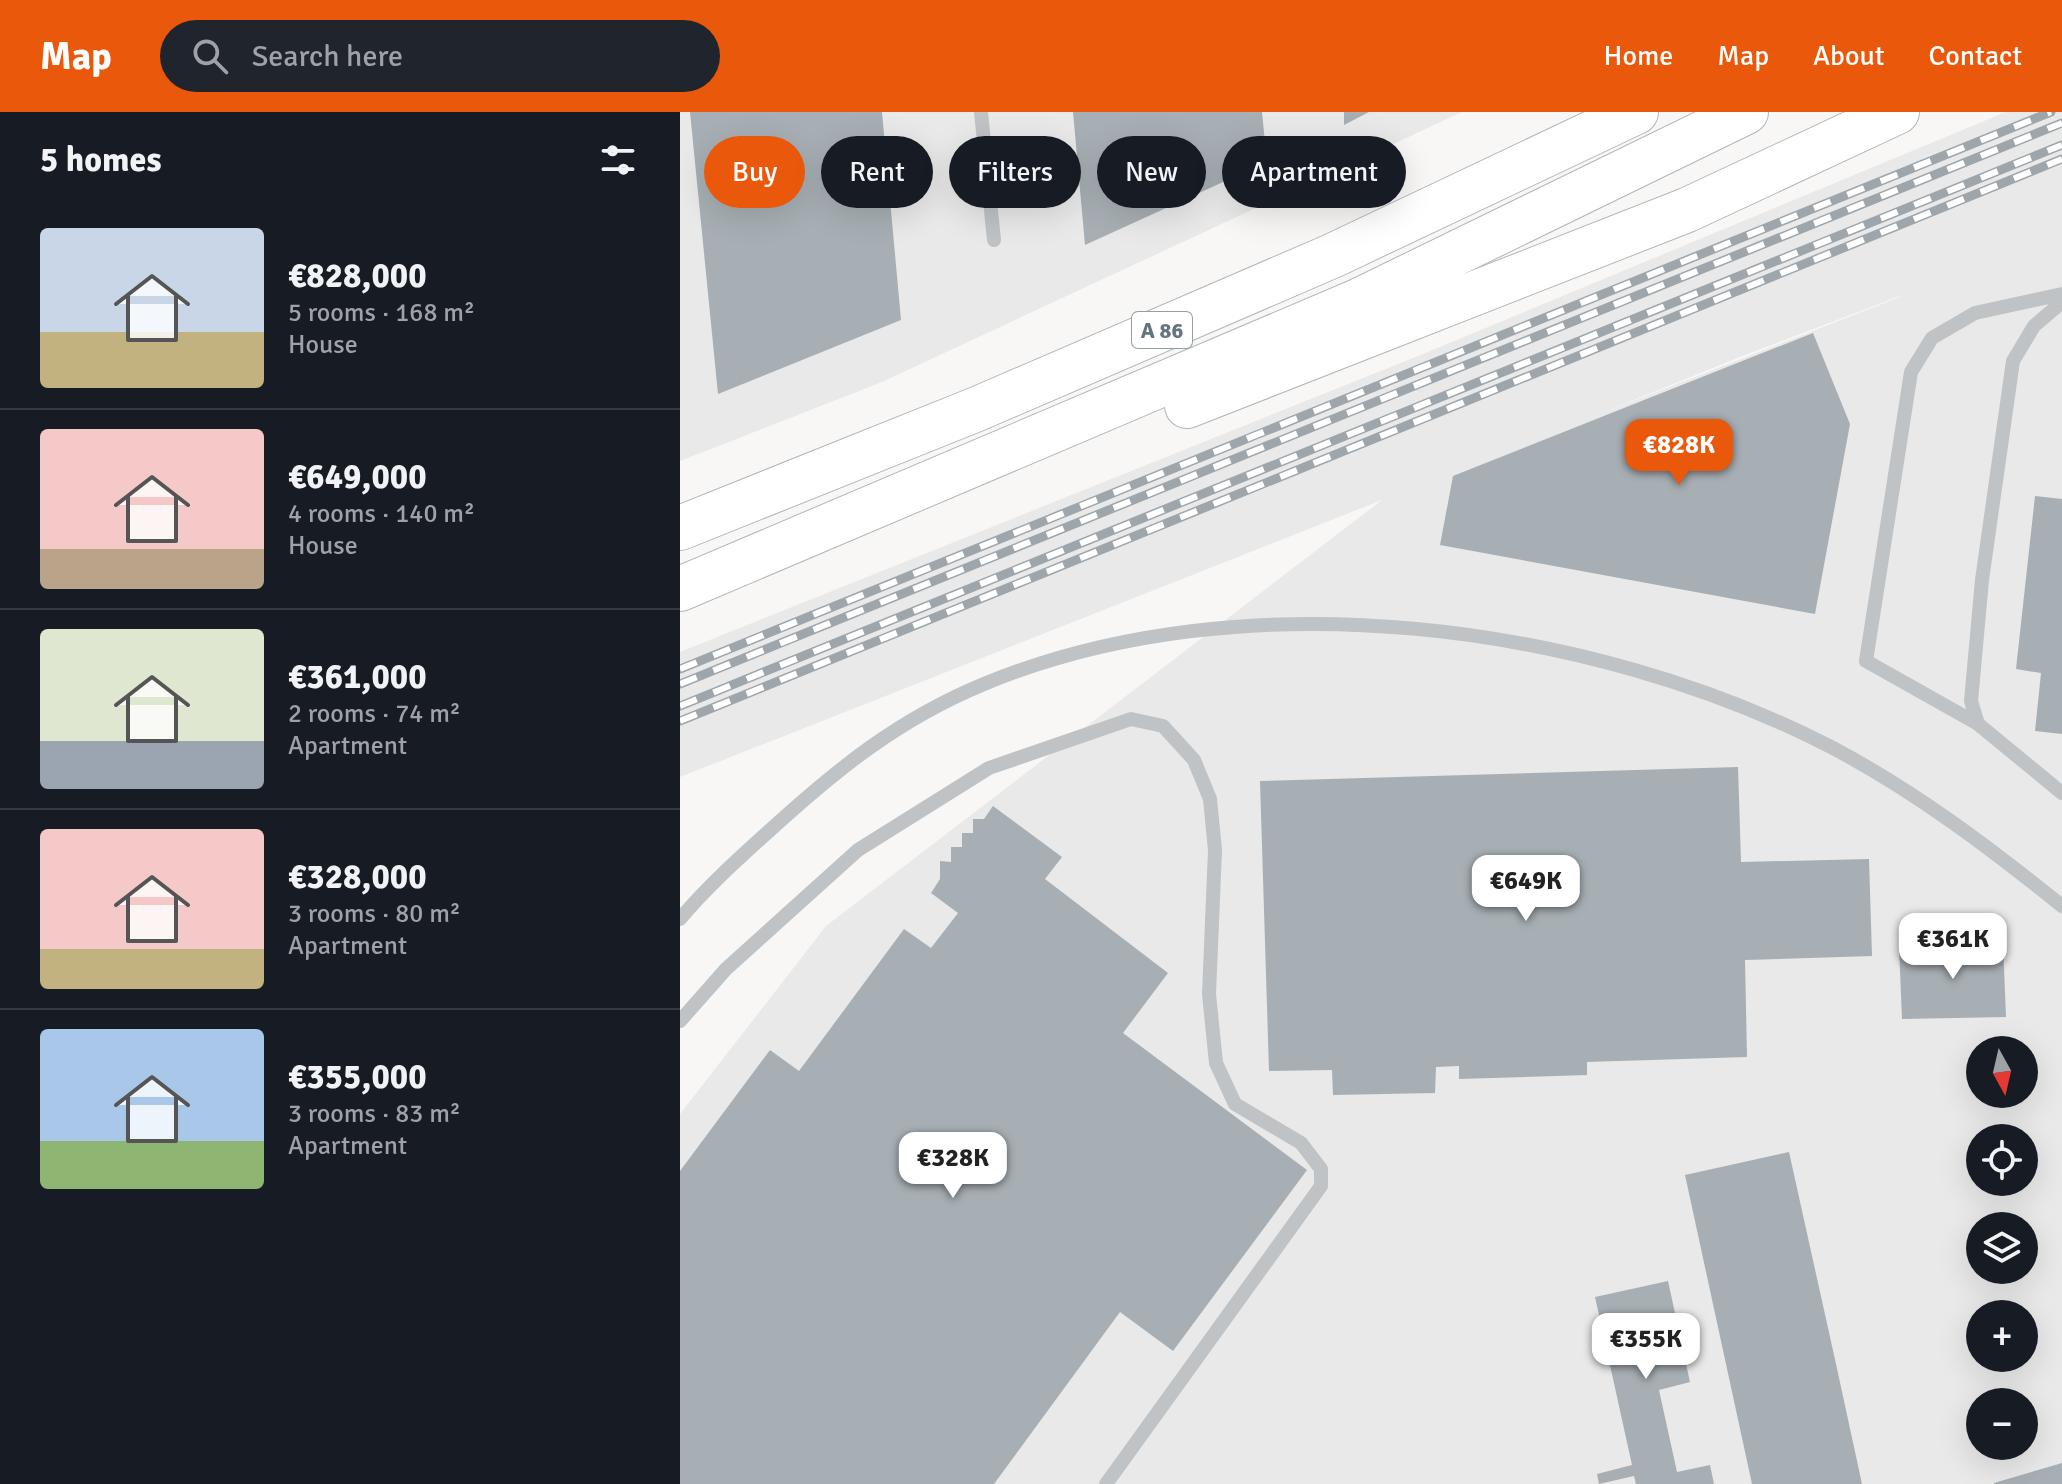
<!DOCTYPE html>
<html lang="en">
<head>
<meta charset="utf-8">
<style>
	body { margin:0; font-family:Signika,sans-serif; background:#20242c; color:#f1f3f6; height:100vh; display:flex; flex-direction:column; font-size:30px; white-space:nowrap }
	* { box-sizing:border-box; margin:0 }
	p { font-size:26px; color:#9ea1a6 }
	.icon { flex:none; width:44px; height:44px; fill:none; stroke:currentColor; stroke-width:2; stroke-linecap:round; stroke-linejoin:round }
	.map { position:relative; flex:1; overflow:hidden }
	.sheet { display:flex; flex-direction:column; background:#171b24; width:680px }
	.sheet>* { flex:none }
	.banner { position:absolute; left:24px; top:24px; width:760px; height:72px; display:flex; gap:16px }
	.needle { width:52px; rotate:172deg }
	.fabs { position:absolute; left:1286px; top:924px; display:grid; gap:16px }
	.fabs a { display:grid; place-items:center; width:72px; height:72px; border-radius:50%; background:#171b24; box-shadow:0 8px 32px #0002; font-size:40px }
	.price { position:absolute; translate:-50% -68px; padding:0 18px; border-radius:16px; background:#fff; color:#222; font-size:26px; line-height:52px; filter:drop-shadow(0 2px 4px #0008) }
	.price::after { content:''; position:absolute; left:50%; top:48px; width:24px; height:18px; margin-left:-12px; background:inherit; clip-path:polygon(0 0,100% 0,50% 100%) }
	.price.selected { background:#ea580c; color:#fff }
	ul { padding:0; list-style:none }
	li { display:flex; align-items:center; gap:24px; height:200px; padding:0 40px }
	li+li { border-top:2px solid #363941 }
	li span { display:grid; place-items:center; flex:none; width:224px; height:160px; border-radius:8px; color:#555 }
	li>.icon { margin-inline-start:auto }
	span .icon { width:96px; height:96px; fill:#fffc; stroke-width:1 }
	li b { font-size:34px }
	h2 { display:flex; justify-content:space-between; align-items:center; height:96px; padding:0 40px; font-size:34px }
	.chip { padding:0 28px; border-radius:36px; background:#171b24; box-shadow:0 8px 32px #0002; font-size:28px; line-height:72px }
	.chip.selected { background:#ea580c; color:#fff }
	header { display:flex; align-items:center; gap:48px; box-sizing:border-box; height:112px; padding:0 40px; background:#ea580c; color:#fff }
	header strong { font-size:38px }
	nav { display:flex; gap:44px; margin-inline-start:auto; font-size:28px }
	.search { width:560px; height:72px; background:#20242c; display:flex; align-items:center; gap:20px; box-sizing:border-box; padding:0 28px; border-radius:44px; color:#9ea1a6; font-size:30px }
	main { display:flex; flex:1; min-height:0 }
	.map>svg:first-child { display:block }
	.built { fill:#e8e9e8; fill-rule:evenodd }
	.building { fill:#a7afb4 }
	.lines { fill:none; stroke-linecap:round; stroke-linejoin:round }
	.highway-casing { stroke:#b2b7b9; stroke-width:46 }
	.lane { stroke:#bfc3c6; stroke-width:14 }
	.highway { stroke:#fff; stroke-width:44 }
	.rail-casing { stroke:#9fa6ab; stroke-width:9 }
	.rail { stroke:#fff; stroke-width:6; stroke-dasharray:18; stroke-linecap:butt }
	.labels { text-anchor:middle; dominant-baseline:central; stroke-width:8; stroke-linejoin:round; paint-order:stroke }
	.shield { fill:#fff; stroke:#939ea5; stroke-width:2 }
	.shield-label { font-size:22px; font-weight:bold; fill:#65757e }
</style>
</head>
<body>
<header>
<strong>Map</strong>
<div class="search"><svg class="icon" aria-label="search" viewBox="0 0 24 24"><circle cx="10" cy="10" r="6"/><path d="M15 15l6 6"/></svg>Search here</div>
<nav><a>Home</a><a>Map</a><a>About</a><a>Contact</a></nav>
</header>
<main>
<section class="sheet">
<h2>5 homes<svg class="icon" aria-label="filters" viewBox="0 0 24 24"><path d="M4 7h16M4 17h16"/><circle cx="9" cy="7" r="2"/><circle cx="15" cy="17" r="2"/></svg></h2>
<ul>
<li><span style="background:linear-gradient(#c9d6e8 65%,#c2b280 0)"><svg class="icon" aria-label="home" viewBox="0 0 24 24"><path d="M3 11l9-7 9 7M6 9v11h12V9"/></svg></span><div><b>€828,000</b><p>5 rooms · 168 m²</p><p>House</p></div></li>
<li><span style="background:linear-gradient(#f6c9c9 75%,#b9a48a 0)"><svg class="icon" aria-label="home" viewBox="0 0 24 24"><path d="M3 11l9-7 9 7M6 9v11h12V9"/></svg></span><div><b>€649,000</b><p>4 rooms · 140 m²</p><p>House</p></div></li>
<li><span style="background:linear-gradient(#dfe7d0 70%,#9aa5b1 0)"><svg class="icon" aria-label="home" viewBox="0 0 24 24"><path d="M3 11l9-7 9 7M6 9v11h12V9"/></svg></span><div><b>€361,000</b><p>2 rooms · 74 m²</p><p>Apartment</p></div></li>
<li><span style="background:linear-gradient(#f6c9c9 75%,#c2b280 0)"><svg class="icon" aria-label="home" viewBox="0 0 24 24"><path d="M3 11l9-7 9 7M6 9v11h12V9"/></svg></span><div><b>€328,000</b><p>3 rooms · 80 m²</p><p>Apartment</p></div></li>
<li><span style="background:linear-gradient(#a9c7e8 70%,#8fb573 0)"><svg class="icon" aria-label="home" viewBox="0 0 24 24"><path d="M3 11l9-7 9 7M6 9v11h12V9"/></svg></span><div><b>€355,000</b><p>3 rooms · 83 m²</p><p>Apartment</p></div></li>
</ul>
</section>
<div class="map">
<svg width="1382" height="1372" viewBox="0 0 1382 1372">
	<rect width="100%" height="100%" fill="#f8f7f5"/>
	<g class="built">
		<path d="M 0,0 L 782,0 L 202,270 L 0,349 Z"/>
		<path d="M 1326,0 L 1382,0 L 1382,1372 L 0,1372 L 0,1002 L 146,814 L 702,388 L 0,665 L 0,540 L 738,244 ZM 1220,184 L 1220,185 L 907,307 L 1065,243 ZM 1300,938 L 1344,938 L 1344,982 L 1300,982 ZM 1300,1026 L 1344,1026 L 1344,1070 L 1300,1070 ZM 1300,1114 L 1344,1114 L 1344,1158 L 1300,1158 ZM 1300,1202 L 1344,1202 L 1344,1246 L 1300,1246 ZM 1300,1290 L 1344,1290 L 1344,1334 L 1300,1334 Z"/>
	</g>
	<g class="building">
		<path d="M 10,0 L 202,0 L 221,208 L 38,282 Z"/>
		<path d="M 393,0 L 582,0 L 587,50 L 405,133 Z"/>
		<path d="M 664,0 L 689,0 L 664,13 Z"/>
		<path d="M 1133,221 L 1170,312 L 1135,502 L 760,433 L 773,364 Z"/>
		<path d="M 1355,384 L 1382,387 L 1382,622 L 1355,619 L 1361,561 L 1336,557 Z"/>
		<path d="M 1058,655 L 1061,750 L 1189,747 L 1192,844 L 1065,848 L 1067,945 L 907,950 L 907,963 L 779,967 L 779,954 L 756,955 L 755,981 L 653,983 L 652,958 L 589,959 L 580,669 Z"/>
		<path d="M 313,694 L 382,745 L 365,767 L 488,861 L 443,921 L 627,1058 L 493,1239 L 440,1200 L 314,1372 L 0,1372 L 0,1059 L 90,938 L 119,959 L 224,817 L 251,836 L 278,801 L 251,781 L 260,767 L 260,749 L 271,750 L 271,735 L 282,735 L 282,721 L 293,721 L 293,707 L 304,707 Z"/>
		<path d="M 1323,831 L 1326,905 L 1222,907 L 1219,835 Z"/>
		<path d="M 1109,1040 L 1156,1252 L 1182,1372 L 1072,1372 L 1005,1063 Z"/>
		<path d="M 988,1169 L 1010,1270 L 979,1278 L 997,1360 L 1030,1353 L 1034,1372 L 956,1372 L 954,1364 L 919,1372 L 917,1362 L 952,1353 L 915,1185 Z"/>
		<path d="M 1382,1351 L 1382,1372 L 1314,1372 L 1314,1371 Z"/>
	</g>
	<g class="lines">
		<g class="highway-casing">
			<g id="highway">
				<path d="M 507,294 L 1007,98 L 1217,0"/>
				<path d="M 0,416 L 297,297 L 652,144 L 956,0"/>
				<path d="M 0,477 L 678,189 L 1066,0"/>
			</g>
		</g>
		<g class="lane">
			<path d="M 301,0 L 314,128"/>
			<path d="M 1382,190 L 1354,214 L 1333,249 L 1302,468 L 1291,589 L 1298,612 L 1382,681"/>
			<path d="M 1298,612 L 1186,549 L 1231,260 L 1252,226 L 1295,201 L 1382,182"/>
			<path d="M 0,807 C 27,775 57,748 88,720 C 156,658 217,608 304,572 C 562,465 909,510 1153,636 C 1236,680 1310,736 1382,794"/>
			<path d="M 0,909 L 46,857 L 178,738 L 309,656 L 451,607 L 483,614 L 514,648 L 530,687 L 535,738 L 529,882 L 536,951 L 555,992 L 621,1031 L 641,1057 L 641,1074 L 426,1372"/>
		</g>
		<use href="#highway" class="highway"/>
		<g class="rail-casing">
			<g id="rail">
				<path d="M 0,557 L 1371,0"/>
				<path d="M 0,572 L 1382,11"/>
				<path d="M 0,594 L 1382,33"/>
				<path d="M 0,609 L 1382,47"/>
			</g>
		</g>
		<use href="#rail" class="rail"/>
	</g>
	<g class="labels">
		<rect class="shield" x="452" y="200" width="60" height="36" rx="6"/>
		<g class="shield-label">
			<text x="482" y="218">A 86</text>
		</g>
	</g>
</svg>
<div class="fabs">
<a><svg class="needle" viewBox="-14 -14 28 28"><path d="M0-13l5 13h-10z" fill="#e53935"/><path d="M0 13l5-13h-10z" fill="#9ea1a6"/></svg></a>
<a><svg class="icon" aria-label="locate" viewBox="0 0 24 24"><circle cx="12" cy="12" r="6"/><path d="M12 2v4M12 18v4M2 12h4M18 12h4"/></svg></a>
<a><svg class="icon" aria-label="layers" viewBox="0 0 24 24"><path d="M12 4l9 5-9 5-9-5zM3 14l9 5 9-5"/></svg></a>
<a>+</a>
<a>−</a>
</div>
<b class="price selected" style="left:999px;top:375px">€828K</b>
<b class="price" style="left:846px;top:811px">€649K</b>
<b class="price" style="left:1273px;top:869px">€361K</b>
<b class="price" style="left:273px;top:1088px">€328K</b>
<b class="price" style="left:966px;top:1269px">€355K</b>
<div class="banner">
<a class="chip selected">Buy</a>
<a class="chip">Rent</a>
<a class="chip">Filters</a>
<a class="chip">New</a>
<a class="chip">Apartment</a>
</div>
</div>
</main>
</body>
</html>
